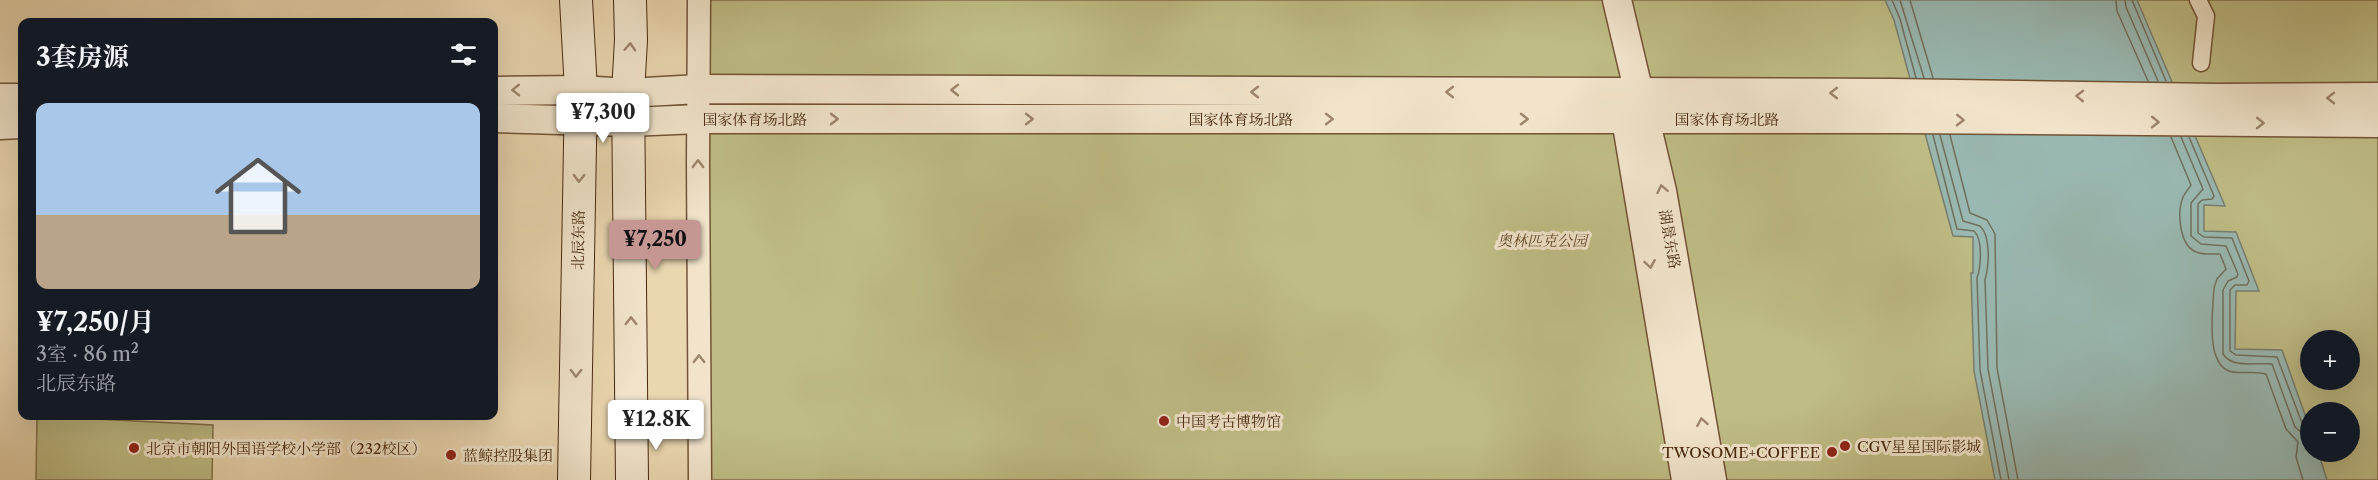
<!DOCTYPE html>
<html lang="zh">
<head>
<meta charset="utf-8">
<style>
	body { margin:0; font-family:"Libre Caslon Text","Noto Serif SC",serif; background:#20242c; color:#f1f3f6; height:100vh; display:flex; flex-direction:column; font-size:22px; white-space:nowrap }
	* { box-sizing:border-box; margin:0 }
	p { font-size:20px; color:#9ea1a6 }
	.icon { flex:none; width:33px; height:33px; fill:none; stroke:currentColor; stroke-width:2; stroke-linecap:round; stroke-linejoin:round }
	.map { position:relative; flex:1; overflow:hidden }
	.sheet { position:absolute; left:18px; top:18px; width:480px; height:402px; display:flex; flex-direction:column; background:#171b24; border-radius:12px; box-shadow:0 6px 24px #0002 }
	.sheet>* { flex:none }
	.buttons { position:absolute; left:2300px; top:330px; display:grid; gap:12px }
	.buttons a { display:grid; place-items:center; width:60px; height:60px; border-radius:50%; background:#171b24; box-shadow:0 6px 24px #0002; font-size:30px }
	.price { position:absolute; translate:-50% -51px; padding:0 14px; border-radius:6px; background:#fff; color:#222; font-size:20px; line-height:39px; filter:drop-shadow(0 2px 3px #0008) }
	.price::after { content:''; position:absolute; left:50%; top:36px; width:18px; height:14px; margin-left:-9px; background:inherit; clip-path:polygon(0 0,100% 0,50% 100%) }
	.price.on { background:#c59692; color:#111 }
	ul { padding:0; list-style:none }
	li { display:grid; align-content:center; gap:12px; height:318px; padding:0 18px }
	li span { display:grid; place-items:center; height:186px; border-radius:12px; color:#555 }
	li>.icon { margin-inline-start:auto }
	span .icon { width:108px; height:108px; fill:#fffc; stroke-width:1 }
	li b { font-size:26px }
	h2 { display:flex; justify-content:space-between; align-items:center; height:72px; padding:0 18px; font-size:26px }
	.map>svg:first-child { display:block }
	.green { fill:#bfbc85; stroke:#83724a; stroke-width:1.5; fill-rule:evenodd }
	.water { fill:#99b8b1; stroke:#787f70; stroke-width:1.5 }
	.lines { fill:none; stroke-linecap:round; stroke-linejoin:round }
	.shore { stroke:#707060; stroke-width:1.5 }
	.pedestrian-casing { stroke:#705436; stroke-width:19 }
	.minor-casing { stroke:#705436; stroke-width:25 }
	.tertiary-casing { stroke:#705436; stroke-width:31 }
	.secondary-casing { stroke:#47290e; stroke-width:34 }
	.pedestrian { stroke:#f1e4cb; stroke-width:16 }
	.minor { stroke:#f1e4cb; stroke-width:22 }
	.tertiary { stroke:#f1e4cb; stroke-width:28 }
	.secondary { stroke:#f1e4cb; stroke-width:32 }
	.oneway { stroke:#9c866c }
	.poi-dot { fill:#8f2418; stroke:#f1e4cb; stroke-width:2 }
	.labels { text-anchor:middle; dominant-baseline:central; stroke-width:6; stroke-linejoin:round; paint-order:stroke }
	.street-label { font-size:15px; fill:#47290e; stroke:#f1e4cb }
	.park-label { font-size:15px; font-style:italic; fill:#5f4626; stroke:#f1e4cb }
	.poi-label { font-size:15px; fill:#47290e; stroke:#f1e4cb; text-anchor:start }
</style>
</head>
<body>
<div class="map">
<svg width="2378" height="480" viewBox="0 0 2378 480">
	<rect width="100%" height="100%" fill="#ead6af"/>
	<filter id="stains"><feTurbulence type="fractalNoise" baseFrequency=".00333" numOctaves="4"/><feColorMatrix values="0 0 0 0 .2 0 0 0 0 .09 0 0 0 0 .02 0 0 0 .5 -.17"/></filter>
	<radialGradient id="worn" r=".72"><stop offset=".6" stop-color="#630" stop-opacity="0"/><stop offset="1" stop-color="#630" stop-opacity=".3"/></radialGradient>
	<g class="green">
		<path d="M 707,0 L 2378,0 L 2378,480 L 708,480 ZM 2310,340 L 2349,340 L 2349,380 L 2310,380 ZM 2310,412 L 2349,412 L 2349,452 L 2310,452 Z"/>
		<path d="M 37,416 L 213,425 L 212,480 L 36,480 Z"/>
	</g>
	<path class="water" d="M 1885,0 L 2137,0 L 2225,206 L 2204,205 L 2204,231 L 2236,232 L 2259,291 L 2236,291 L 2235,349 L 2282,350 L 2310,429 L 2310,452 L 2318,452 L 2327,480 L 1995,480 L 1974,371 L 1971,273 L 1973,273 L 1973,237 L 1953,236 L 1894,20 Z"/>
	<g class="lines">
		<g class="shore">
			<path d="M 1892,0 L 1900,19 L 1916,78"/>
			<path d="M 1900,0 L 1924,78"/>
			<path d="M 1910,0 L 1933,78"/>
			<path d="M 2116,0 L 2117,11 L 2148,81"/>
			<path d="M 2125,0 L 2126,7 L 2158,81"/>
			<path d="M 2132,0 L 2166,81"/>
			<path d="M 1933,135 L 1957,229 L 1974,231 C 1983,239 1981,267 1977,278 L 1980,370 L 2001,480"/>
			<path d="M 1940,135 L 1963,221 L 1980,226 C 1991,236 1989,266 1985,280 L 1988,369 L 2009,480"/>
			<path d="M 1950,135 L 1970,213 L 1987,220 L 1995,234 L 1997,368 L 2018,480"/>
			<path d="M 2171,137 L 2191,185 C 2189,189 2185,192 2183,197 C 2177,212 2179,245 2196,252 C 2204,255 2212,254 2220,254 L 2226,269 L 2217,279 L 2214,288 C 2213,309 2205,362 2229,371 C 2241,375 2254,370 2266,374 L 2286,429 L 2298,442 L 2296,457 L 2303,480"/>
			<path d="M 2181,137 L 2203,189 L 2191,203 L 2191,236 L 2201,244 L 2226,246 L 2238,274 L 2237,277 L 2228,281 L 2223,290 L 2223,354 C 2233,369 2256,362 2272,364 L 2295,427 L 2302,433 L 2310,435"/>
			<path d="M 2189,137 L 2214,196 L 2212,199 L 2202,200 L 2198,204 L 2198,233 L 2204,237 L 2232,238 L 2249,281 L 2247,285 L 2235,285 L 2230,290 L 2230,351 L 2236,355 L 2277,357 L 2302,423 L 2305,427 L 2310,427"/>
		</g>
		<g class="pedestrian-casing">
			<path id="pedestrian" d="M 2198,0 L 2206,16 L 2201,63"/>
		</g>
		<g class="minor-casing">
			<path id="minor" d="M 699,0 L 698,163 L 700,480"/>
		</g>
		<g class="tertiary-casing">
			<g id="tertiary">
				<path d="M 1617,0 L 1662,191 L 1712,480"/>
				<path d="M 494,91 L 581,90 L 628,93 L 699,89 L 1893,93 L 2218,98 L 2378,97"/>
				<path d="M 0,98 L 22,98"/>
				<path d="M 1623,101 L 1686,480"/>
				<path d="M 494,118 L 629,122 L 699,119 L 1901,119 L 2378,123"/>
				<path d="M 0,125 L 22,124"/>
			</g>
		</g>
		<g class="secondary-casing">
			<g id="secondary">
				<path d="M 630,0 L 631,40 L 628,93 L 632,480"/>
				<path d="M 574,480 L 581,90 L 576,0"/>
			</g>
		</g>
		<use href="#pedestrian" class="pedestrian"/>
		<use href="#minor" class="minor"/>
		<use href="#tertiary" class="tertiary"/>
		<use href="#secondary" class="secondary"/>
	</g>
	<defs><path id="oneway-chevron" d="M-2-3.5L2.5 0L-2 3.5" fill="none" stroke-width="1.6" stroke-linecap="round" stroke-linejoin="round" transform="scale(1.5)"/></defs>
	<g class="oneway">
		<use href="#oneway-chevron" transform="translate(630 47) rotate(-87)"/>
		<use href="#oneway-chevron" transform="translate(516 90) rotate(179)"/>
		<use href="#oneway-chevron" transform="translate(955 90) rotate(-180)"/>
		<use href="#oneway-chevron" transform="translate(1255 92) rotate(-180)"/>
		<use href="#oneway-chevron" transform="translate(1450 92) rotate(-180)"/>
		<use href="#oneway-chevron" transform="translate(1834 93) rotate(180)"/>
		<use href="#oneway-chevron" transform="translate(2080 96) rotate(-179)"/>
		<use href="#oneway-chevron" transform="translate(2331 98) rotate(180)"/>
		<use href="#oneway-chevron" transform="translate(834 119)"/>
		<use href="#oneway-chevron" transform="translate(1029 119)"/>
		<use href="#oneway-chevron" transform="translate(1329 119)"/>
		<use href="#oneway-chevron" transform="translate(1524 119)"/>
		<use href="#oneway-chevron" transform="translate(1960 120) rotate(1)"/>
		<use href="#oneway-chevron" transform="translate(2155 122) rotate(1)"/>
		<use href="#oneway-chevron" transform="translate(2260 123) rotate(1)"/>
		<use href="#oneway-chevron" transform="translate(698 164) rotate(-90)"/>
		<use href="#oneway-chevron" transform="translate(579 178) rotate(91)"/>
		<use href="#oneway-chevron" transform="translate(1662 189) rotate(-101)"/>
		<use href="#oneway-chevron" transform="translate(1650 264) rotate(80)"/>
		<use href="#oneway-chevron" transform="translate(631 321) rotate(-90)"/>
		<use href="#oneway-chevron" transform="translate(699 359) rotate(-90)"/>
		<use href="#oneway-chevron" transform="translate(576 373) rotate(91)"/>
		<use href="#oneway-chevron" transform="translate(1702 422) rotate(-100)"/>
	</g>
	<g class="poi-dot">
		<circle cx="1164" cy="421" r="6"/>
		<circle cx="1845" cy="446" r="6"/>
		<circle cx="134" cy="448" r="6"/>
		<circle cx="1832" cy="452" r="6"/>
		<circle cx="451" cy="455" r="6"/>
	</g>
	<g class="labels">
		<g class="street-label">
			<text x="755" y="119">国家体育场北路</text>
			<text x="1241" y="119">国家体育场北路</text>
			<text x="1727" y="119">国家体育场北路</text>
			<text transform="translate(1670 239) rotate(80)">湖景东路</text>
			<text transform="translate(578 240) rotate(-89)">北辰东路</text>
		</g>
		<g class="park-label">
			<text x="1542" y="240">奥林匹克公园</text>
		</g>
		<g class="poi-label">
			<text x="1176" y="421">中国考古博物馆</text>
			<text x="1857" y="446">CGV星星国际影城</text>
			<text x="146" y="448">北京市朝阳外国语学校小学部（232校区）</text>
			<text x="1820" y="452" text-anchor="end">TWOSOME+COFFEE</text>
			<text x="463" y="455">蓝鲸控股集团</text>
		</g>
	</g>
	<rect width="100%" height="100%" filter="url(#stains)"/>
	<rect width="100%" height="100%" fill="url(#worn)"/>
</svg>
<div class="buttons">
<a>+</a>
<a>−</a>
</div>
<b class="price" style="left:603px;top:144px">¥7,300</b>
<b class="price on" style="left:655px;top:271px">¥7,250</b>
<b class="price" style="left:656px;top:451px">¥12.8K</b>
<section class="sheet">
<h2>3套房源<svg class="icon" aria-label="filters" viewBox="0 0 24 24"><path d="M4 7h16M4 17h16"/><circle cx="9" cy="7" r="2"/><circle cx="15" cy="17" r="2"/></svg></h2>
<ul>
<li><span style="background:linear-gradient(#a9c7e8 60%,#b9a48a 0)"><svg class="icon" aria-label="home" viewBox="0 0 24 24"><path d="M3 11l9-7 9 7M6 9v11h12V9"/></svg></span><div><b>¥7,250/月</b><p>3室 · 86 m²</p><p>北辰东路</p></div></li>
</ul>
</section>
</div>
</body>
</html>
